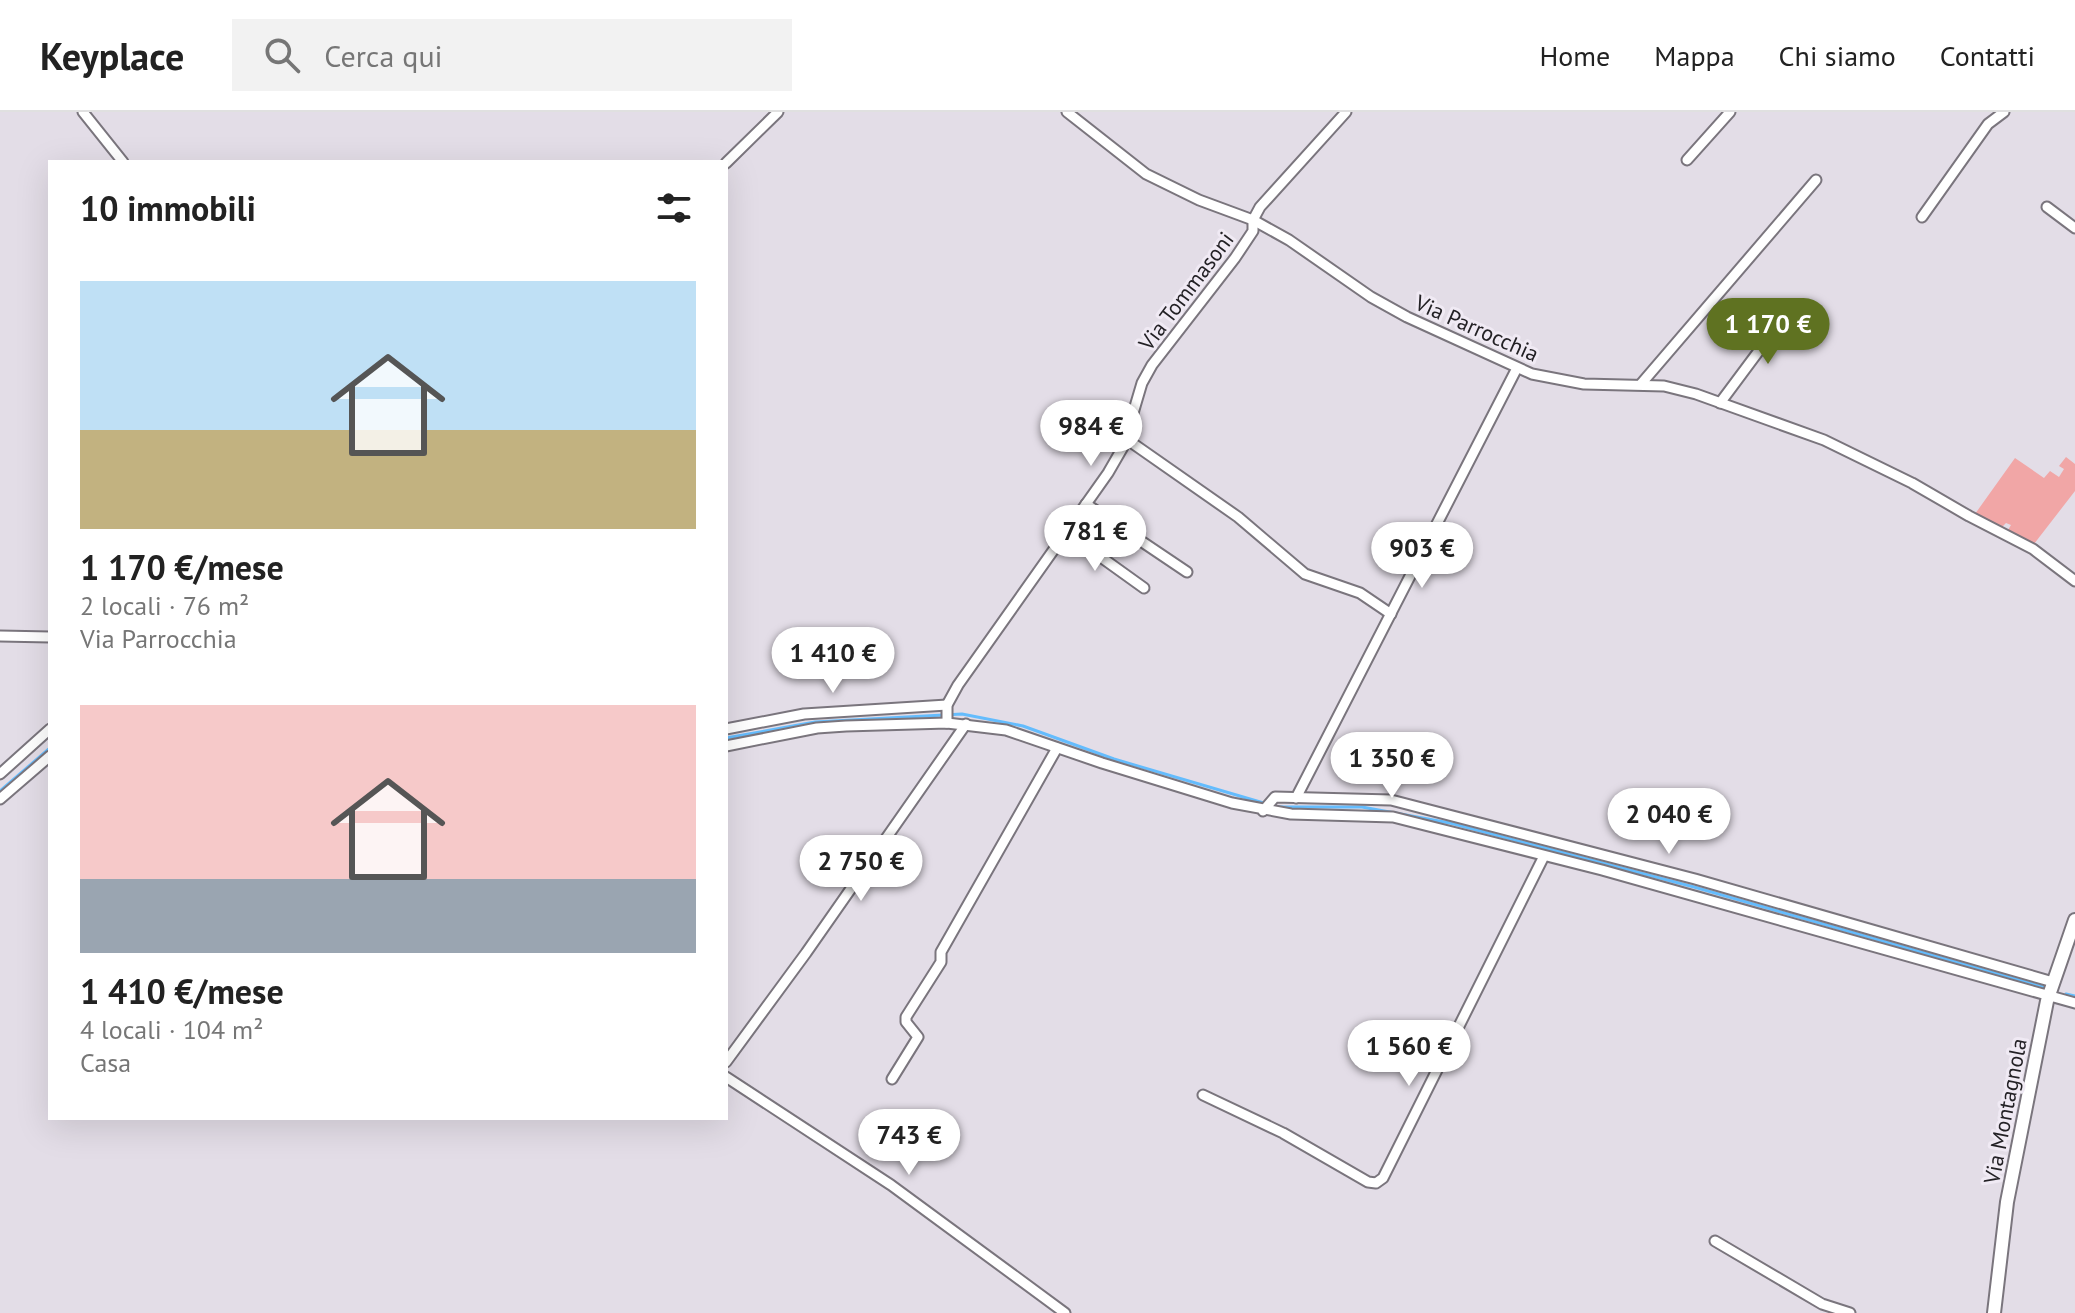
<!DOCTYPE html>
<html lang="it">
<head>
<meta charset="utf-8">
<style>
	body { margin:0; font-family:"PT Sans",sans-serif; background:#f2f2f2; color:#222; height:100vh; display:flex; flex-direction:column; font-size:30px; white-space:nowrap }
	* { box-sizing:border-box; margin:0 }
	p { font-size:26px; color:#767676 }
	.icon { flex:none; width:44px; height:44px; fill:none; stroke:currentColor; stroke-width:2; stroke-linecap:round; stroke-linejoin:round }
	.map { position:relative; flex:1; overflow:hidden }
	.side { position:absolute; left:48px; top:48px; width:680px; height:960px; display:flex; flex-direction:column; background:#fff; border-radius:0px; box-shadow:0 8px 32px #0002 }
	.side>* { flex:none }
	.price { position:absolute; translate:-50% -68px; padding:0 18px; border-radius:28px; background:#fff; color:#222; font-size:26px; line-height:52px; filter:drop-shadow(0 2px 4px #0008) }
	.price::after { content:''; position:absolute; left:50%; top:48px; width:24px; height:18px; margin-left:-12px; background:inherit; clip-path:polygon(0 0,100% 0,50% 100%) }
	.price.current { background:#5f7221; color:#fff }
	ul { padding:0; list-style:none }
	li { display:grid; align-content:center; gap:16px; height:424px; padding:0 32px }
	li span { display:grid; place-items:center; height:248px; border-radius:0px; color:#555 }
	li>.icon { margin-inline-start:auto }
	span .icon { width:144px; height:144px; fill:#fffc; stroke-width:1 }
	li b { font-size:34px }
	h2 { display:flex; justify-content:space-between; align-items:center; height:96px; padding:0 32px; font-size:34px }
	header { display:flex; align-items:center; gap:48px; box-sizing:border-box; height:112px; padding:0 40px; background:#fff; border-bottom:2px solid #e0e0e0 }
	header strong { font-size:38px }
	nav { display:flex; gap:44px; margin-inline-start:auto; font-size:28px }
	.search { width:560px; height:72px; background:#f2f2f2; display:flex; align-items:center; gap:20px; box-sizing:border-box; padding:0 28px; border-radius:0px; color:#767676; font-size:30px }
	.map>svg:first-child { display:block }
	.green { fill:#f1a6a6 }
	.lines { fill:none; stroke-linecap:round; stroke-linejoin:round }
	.stream { stroke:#64bcfd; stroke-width:3 }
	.minor-casing { stroke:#7a757d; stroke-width:13 }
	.tertiary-casing { stroke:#7a757d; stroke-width:16 }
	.minor { stroke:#fff; stroke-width:9 }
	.tertiary { stroke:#fff; stroke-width:12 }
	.labels { text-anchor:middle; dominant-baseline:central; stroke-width:6; stroke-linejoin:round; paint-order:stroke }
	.street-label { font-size:22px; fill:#232125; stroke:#f0eaf4 }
</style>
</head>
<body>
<header>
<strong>Keyplace</strong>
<div class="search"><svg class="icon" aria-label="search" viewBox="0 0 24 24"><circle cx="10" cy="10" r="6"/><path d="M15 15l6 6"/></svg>Cerca qui</div>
<nav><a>Home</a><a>Mappa</a><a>Chi siamo</a><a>Contatti</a></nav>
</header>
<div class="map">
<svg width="2075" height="1201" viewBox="0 0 2075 1201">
	<rect width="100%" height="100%" fill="#e3dde7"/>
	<path class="green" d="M 2066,345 L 2075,352 L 2075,379 L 2034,432 L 2008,418 L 2011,413 L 2006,411 L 2002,415 L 1975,402 L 2015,346 L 2044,366 L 2050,359 L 2059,365 L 2064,357 L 2059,354 Z"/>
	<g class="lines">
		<g class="stream">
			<path d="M 726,626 L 815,610 L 962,602 L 1023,614 L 1114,647 L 1267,692"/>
			<path d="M 0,679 L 50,636"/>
			<path d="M 1274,695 L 1362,695 L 1450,711 L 1694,775 L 2043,875"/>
			<path d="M 2066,882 L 2075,884"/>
		</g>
		<g class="minor-casing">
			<g id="minor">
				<path d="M 83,0 L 123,50"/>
				<path d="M 1067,0 L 1146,62 L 1199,88 L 1253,108 L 1289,128 L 1371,185 L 1407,205 L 1532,262 L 1584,272 L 1664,274 L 1696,282 L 1824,328 L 1912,371 L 1969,404 L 2033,437 L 2075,469"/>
				<path d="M 1687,48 L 1730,0"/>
				<path d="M 726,51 L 778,0"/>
				<path d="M 2047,95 L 2075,116"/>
				<path d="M 1922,105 L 1988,12 L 2004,0"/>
				<path d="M 1641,272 L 1816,68"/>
				<path d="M 1720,291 L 1790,197"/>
				<path d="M 1125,326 L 1238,405 L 1305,462 L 1360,481 L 1391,502"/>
				<path d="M 1086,392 L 1187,460"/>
				<path d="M 1066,420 L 1144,476"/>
				<path d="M 0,524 L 50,525"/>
				<path d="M 947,611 L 947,593 L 958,573 L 1108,361 L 1123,335 L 1142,271 L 1152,253 L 1235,146 L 1253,119 L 1253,108 L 1260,95 L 1346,0"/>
				<path d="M 726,617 L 804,602 L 947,593"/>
				<path d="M 726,634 L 817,616 L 846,614 L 947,611 L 1006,618 L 1102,651 L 1232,691 L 1291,702 L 1393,705 L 1602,758 L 2075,891"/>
				<path d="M 0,662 L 50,617"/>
				<path d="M 1296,686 L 1517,256"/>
				<path d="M 0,687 L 50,644"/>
				<path d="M 1263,699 L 1275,685 L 1391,688 L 1695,767 L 2053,870"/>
				<path d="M 726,950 L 806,841 L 966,612"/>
				<path d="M 726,965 L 891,1073 L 1065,1201"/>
				<path d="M 892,967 L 918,925 L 906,910 L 906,905 L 941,850 L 941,840 L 1057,636"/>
				<path d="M 1203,983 L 1283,1021 L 1368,1070 L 1376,1071 L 1383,1066 L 1544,744"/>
				<path d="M 1715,1129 L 1822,1192 L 1850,1201"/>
			</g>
		</g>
		<g class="tertiary-casing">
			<path id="tertiary" d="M 1994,1201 L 2007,1090 L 2047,889 L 2075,808"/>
		</g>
		<use href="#minor" class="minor"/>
		<use href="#tertiary" class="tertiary"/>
	</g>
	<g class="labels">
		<g class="street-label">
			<text transform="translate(1186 179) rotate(-53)">Via Tommasoni</text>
			<text transform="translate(1477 216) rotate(24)">Via Parrocchia</text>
			<text transform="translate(2005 999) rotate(-79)">Via Montagnola</text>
		</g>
	</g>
</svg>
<b class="price current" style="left:1768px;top:254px">1 170 €</b>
<b class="price" style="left:1091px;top:356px">984 €</b>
<b class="price" style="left:1095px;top:461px">781 €</b>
<b class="price" style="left:1422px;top:478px">903 €</b>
<b class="price" style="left:833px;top:583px">1 410 €</b>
<b class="price" style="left:1392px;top:688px">1 350 €</b>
<b class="price" style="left:1669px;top:744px">2 040 €</b>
<b class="price" style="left:861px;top:791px">2 750 €</b>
<b class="price" style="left:1409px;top:976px">1 560 €</b>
<b class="price" style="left:909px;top:1065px">743 €</b>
<section class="side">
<h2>10 immobili<svg class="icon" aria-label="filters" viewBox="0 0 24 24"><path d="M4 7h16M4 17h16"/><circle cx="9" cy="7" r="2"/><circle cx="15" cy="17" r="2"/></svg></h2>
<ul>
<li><span style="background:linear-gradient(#bfe0f5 60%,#c2b280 0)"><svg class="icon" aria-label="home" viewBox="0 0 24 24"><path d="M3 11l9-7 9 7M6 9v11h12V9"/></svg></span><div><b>1 170 €/mese</b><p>2 locali · 76 m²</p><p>Via Parrocchia</p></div></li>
<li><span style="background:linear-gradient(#f6c9c9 70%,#9aa5b1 0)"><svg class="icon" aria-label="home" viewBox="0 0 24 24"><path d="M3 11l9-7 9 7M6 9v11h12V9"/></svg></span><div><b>1 410 €/mese</b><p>4 locali · 104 m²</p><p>Casa</p></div></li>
</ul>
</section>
</div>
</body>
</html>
